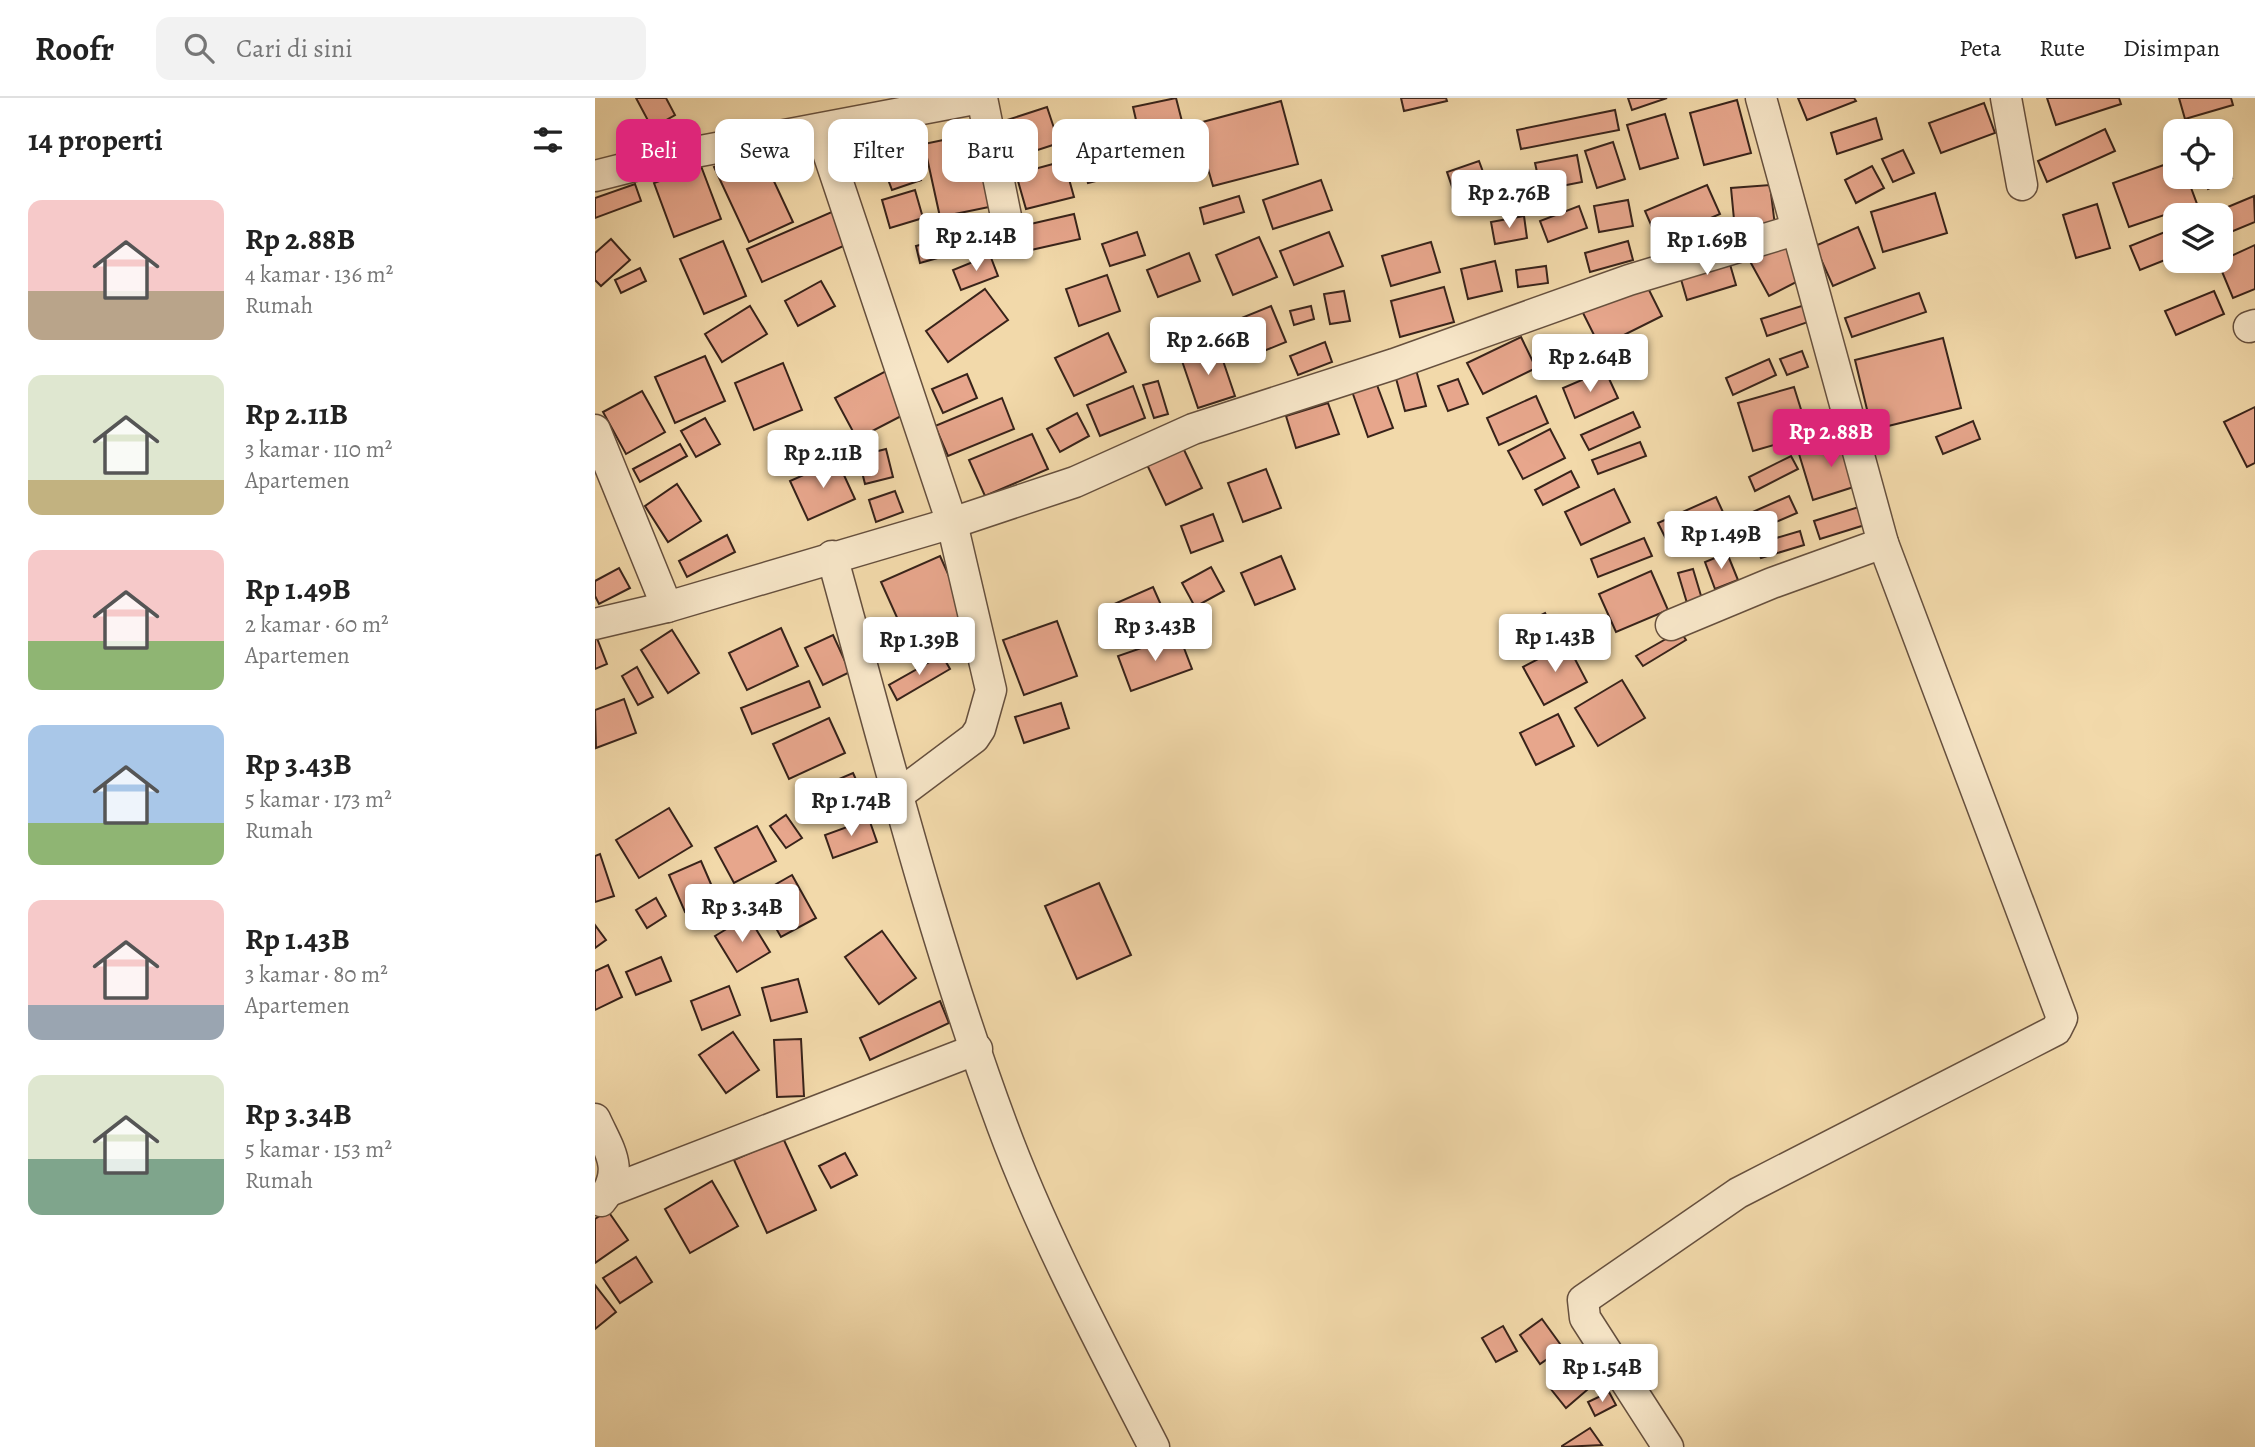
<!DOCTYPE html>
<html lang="id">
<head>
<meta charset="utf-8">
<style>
	body { margin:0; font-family:Alegreya,serif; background:#f2f2f2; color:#222; height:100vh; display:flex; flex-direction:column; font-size:26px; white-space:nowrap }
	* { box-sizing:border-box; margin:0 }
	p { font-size:23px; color:#767676 }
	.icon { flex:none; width:38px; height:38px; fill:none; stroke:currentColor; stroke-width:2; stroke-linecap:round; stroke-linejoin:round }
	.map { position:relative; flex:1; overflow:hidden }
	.sheet { display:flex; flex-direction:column; background:#fff; width:595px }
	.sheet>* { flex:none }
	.top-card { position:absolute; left:21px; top:21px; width:665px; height:63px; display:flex; gap:14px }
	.tools { position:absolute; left:1568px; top:21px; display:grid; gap:14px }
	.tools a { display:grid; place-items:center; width:70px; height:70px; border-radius:14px; background:#fff; box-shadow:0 4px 10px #0003; font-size:35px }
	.price { position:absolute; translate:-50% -60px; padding:0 16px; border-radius:7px; background:#fff; color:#222; font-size:23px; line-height:46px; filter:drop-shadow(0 2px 4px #0008) }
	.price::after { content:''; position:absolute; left:50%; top:42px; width:21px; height:16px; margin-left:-10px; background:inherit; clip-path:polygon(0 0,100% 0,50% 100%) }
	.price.active { background:#db2777; color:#fff }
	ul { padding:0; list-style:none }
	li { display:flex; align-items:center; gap:21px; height:175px; padding:0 28px }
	li span { display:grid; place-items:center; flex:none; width:196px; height:140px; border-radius:14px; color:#555 }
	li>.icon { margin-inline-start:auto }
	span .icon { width:84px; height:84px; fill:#fffc; stroke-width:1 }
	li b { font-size:30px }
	h2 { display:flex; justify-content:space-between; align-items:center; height:84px; padding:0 28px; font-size:30px }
	.chip { padding:0 24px; border-radius:14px; background:#fff; box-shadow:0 4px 10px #0003; font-size:24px; line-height:63px }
	.chip.active { background:#db2777; color:#fff }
	header { display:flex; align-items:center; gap:42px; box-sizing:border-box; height:98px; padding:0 35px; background:#fff; border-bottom:2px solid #e0e0e0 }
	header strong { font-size:33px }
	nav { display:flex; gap:38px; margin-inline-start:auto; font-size:24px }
	.search { width:490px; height:63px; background:#f2f2f2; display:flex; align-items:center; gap:18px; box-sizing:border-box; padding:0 24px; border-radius:14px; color:#767676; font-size:26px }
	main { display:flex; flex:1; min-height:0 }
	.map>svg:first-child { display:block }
	.building { fill:#e7a68c; stroke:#38231a; stroke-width:2 }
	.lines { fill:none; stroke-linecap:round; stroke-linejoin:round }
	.minor-casing { stroke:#66503e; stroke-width:33 }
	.minor { stroke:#f7e6c8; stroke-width:30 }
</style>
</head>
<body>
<header>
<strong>Roofr</strong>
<div class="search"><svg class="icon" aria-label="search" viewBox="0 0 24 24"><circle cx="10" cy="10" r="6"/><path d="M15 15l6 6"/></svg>Cari di sini</div>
<nav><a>Peta</a><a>Rute</a><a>Disimpan</a></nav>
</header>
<main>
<section class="sheet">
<h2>14 properti<svg class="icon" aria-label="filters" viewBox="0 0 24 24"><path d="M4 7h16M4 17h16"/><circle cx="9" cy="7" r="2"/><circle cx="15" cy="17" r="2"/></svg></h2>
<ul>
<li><span style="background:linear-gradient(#f6c9c9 65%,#b9a48a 0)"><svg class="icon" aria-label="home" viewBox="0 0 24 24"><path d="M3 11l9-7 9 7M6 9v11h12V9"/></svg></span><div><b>Rp 2.88B</b><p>4 kamar · 136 m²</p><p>Rumah</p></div></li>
<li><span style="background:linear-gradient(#dfe7d0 75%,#c2b280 0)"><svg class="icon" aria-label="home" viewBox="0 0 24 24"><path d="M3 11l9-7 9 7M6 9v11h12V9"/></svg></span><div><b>Rp 2.11B</b><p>3 kamar · 110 m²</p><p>Apartemen</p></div></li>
<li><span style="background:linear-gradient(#f6c9c9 65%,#8fb573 0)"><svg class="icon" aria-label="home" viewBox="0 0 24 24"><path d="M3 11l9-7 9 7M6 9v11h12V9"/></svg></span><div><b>Rp 1.49B</b><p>2 kamar · 60 m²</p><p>Apartemen</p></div></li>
<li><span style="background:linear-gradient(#a9c7e8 70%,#8fb573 0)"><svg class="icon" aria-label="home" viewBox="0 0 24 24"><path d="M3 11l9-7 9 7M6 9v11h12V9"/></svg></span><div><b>Rp 3.43B</b><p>5 kamar · 173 m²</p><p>Rumah</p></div></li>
<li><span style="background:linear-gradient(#f6c9c9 75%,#9aa5b1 0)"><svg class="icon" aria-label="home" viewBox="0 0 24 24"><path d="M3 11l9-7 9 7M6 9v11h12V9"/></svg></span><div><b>Rp 1.43B</b><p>3 kamar · 80 m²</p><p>Apartemen</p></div></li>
<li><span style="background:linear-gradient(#dfe7d0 60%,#7fa58c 0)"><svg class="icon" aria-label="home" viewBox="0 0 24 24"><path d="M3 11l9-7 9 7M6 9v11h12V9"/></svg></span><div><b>Rp 3.34B</b><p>5 kamar · 153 m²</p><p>Rumah</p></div></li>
</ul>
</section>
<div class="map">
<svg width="1660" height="1349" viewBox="0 0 1660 1349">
	<rect width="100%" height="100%" fill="#f2d9aa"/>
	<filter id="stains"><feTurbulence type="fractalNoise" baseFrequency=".00286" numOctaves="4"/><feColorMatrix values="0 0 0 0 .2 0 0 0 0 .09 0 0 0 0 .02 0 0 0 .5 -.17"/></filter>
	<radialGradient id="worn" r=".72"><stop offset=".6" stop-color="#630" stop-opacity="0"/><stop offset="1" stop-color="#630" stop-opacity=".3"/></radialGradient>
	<g class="building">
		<path d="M 41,0 L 71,0 L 80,17 L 57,30 Z"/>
		<path d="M 581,0 L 591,39 L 547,48 L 538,9 Z"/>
		<path d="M 806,0 L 851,0 L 852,3 L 809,13 Z"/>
		<path d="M 1033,0 L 1072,0 L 1037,12 Z"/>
		<path d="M 1203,0 L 1259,0 L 1261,3 L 1212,22 Z"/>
		<path d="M 1452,0 L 1524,0 L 1526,6 L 1461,27 Z"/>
		<path d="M 1584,0 L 1636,0 L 1638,7 L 1590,21 Z"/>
		<path d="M 1142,2 L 1156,55 L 1109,67 L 1095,15 Z"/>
		<path d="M 686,3 L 703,66 L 618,88 L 600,26 Z"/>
		<path d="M 1389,5 L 1400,35 L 1346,55 L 1334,25 Z"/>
		<path d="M 452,9 L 464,45 L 418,60 L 406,24 Z"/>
		<path d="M 1020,12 L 1024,32 L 926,51 L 922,32 Z"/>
		<path d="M 1070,16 L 1083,60 L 1045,71 L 1032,27 Z"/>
		<path d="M 1281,20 L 1287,41 L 1242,56 L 1236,35 Z"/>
		<path d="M 523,26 L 536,74 L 493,85 L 480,37 Z"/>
		<path d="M 312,29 L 318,44 L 269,63 L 264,48 Z"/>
		<path d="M 1510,31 L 1520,53 L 1452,84 L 1443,63 Z"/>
		<path d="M 382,35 L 399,108 L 345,119 L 329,46 Z"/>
		<path d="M 1018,44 L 1030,81 L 1002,90 L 990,53 Z"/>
		<path d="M 163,49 L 198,124 L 154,144 L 119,69 Z"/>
		<path d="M 589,51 L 595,68 L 563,79 L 558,63 Z"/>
		<path d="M 1308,52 L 1319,75 L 1298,84 L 1287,61 Z"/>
		<path d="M 1626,56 L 1637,80 L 1613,91 L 1607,79 L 1626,79 Z"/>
		<path d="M 982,57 L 987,84 L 946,92 L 940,65 Z"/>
		<path d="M 469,63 L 479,99 L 431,111 L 421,76 Z"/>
		<path d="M 884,63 L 898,101 L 865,112 L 852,74 Z"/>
		<path d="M 1580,63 L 1580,79 L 1592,79 L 1602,106 L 1534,129 L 1518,85 Z"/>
		<path d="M 321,66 L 326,82 L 297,92 L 291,76 Z"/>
		<path d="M 106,68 L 126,121 L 79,139 L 59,85 Z"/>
		<path d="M 1277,68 L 1289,90 L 1261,105 L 1250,82 Z"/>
		<path d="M 726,82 L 737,112 L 678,131 L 668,102 Z"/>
		<path d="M 40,86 L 46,103 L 0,120 L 0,100 Z"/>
		<path d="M 1112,87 L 1125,116 L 1063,143 L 1050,113 Z"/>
		<path d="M 1175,87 L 1180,128 L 1140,132 L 1136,90 Z"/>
		<path d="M 320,92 L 328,120 L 295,130 L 287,102 Z"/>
		<path d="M 1340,95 L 1352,135 L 1288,154 L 1276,114 Z"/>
		<path d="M 644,98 L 649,114 L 609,126 L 605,110 Z"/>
		<path d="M 1659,98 L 1660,124 L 1626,138 L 1626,117 L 1616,116 Z"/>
		<path d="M 1033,102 L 1038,128 L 1004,134 L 999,108 Z"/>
		<path d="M 1502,106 L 1515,150 L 1481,160 L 1468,117 Z"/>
		<path d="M 984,108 L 992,130 L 953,144 L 945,123 Z"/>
		<path d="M 239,113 L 253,146 L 167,184 L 152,151 Z"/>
		<path d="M 479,116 L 485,141 L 436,152 L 431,127 Z"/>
		<path d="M 929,118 L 932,140 L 900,146 L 896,124 Z"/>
		<path d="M 398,127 L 403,143 L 325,165 L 321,148 Z"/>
		<path d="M 1263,129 L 1280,170 L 1238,188 L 1220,148 Z"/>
		<path d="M 1580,130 L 1580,158 L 1545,172 L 1535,148 Z"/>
		<path d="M 542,134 L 550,157 L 515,168 L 507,146 Z"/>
		<path d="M 734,134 L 748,168 L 699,187 L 685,153 Z"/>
		<path d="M 1189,136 L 1211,179 L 1174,198 L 1151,156 Z"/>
		<path d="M 664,139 L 682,179 L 638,197 L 621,157 Z"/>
		<path d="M 16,141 L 35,162 L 6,188 L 0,182 L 0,155 Z"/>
		<path d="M 128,143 L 151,198 L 109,216 L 85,161 Z"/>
		<path d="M 1033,143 L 1038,162 L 995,174 L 990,155 Z"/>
		<path d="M 836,144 L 845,174 L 796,188 L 787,158 Z"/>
		<path d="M 1660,147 L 1660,191 L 1638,200 L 1623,164 Z"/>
		<path d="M 594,155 L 605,183 L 563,199 L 552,172 Z"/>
		<path d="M 1132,156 L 1141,187 L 1092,202 L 1083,171 Z"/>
		<path d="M 395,157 L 403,178 L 366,192 L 358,172 Z"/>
		<path d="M 900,163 L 907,193 L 873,201 L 866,171 Z"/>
		<path d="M 951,168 L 953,185 L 923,189 L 921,172 Z"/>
		<path d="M 45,170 L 51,183 L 26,195 L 20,182 Z"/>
		<path d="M 1046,176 L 1067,218 L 1005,249 L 984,207 Z"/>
		<path d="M 512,177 L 525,213 L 484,228 L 471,191 Z"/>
		<path d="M 226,183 L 240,208 L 203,228 L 190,203 Z"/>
		<path d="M 849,189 L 859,224 L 805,239 L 796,203 Z"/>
		<path d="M 390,191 L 413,222 L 353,264 L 331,233 Z"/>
		<path d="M 749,193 L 755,223 L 735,226 L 729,196 Z"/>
		<path d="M 1619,193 L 1629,216 L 1581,237 L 1570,213 Z"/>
		<path d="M 1324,195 L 1331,214 L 1257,239 L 1250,220 Z"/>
		<path d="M 1213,206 L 1219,222 L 1172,238 L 1166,221 Z"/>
		<path d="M 155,208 L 172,236 L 127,264 L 110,236 Z"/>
		<path d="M 676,208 L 691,244 L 659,257 L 644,221 Z"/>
		<path d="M 716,208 L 719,221 L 699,227 L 695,213 Z"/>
		<path d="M 513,235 L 531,274 L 479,298 L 460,260 Z"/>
		<path d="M 926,239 L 941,270 L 888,296 L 872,265 Z"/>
		<path d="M 1348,240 L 1366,310 L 1277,332 L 1260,262 Z"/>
		<path d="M 730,244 L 737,264 L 703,277 L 695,258 Z"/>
		<path d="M 623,248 L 640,298 L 603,310 L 586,260 Z"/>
		<path d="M 1207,253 L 1213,269 L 1192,277 L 1185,261 Z"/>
		<path d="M 110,258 L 130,303 L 80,325 L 60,279 Z"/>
		<path d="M 818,261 L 831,308 L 810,313 L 797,266 Z"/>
		<path d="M 1174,261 L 1181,277 L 1138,297 L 1131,280 Z"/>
		<path d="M 188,265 L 207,312 L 159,332 L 140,285 Z"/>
		<path d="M 776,271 L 798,330 L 773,339 L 752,279 Z"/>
		<path d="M 1010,272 L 1023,300 L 980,320 L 968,290 Z"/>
		<path d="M 291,273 L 314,314 L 262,341 L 240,300 Z"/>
		<path d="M 372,276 L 382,300 L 348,315 L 337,291 Z"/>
		<path d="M 863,281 L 873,306 L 853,313 L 843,288 Z"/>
		<path d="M 563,283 L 573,316 L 559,320 L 548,287 Z"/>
		<path d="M 538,288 L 550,320 L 505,338 L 492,307 Z"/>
		<path d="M 1199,289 L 1214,337 L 1158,353 L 1143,305 Z"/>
		<path d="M 47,293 L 70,334 L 31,356 L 8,314 Z"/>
		<path d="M 941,298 L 953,325 L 904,347 L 892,320 Z"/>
		<path d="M 407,300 L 419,331 L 353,358 L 340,328 Z"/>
		<path d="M 733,305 L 744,336 L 701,350 L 691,318 Z"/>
		<path d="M 1660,309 L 1660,365 L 1652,369 L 1629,324 Z"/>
		<path d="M 1038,314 L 1045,329 L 994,352 L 986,337 Z"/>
		<path d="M 482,315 L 494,338 L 465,354 L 452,331 Z"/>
		<path d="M 110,320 L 125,346 L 101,359 L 86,333 Z"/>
		<path d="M 1378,323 L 1385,341 L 1348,356 L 1341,339 Z"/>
		<path d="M 955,331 L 970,360 L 928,381 L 913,353 Z"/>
		<path d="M 437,336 L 453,371 L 390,398 L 374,362 Z"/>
		<path d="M 582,337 L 607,390 L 571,407 L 546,354 Z"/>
		<path d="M 1253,340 L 1268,386 L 1218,402 L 1204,356 Z"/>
		<path d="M 1045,344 L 1051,358 L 1003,376 L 997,362 Z"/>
		<path d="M 85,346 L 92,358 L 45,384 L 38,371 Z"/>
		<path d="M 291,351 L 298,379 L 270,386 L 263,358 Z"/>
		<path d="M 1196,358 L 1203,371 L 1160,393 L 1154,379 Z"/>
		<path d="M 242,362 L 260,401 L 213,422 L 195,383 Z"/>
		<path d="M 671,371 L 686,410 L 648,424 L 633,385 Z"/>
		<path d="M 976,373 L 984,389 L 948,407 L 940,392 Z"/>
		<path d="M 82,386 L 106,423 L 73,444 L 50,408 Z"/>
		<path d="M 1019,391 L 1035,424 L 986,447 L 970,414 Z"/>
		<path d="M 300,393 L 308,414 L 281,424 L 274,402 Z"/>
		<path d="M 1194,398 L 1202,415 L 1160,433 L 1153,416 Z"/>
		<path d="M 1121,399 L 1133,425 L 1076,451 L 1063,425 Z"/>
		<path d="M 1267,408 L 1273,426 L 1225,441 L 1219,423 Z"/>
		<path d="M 618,416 L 628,443 L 596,455 L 586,428 Z"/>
		<path d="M 1205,433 L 1209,447 L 1166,460 L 1161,446 Z"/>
		<path d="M 132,437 L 140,454 L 92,479 L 84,463 Z"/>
		<path d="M 1049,440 L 1057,458 L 1003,479 L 996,461 Z"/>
		<path d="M 1132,455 L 1143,482 L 1120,491 L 1110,464 Z"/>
		<path d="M 345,458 L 372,518 L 313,544 L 286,484 Z"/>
		<path d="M 686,458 L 700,491 L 660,507 L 646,475 Z"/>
		<path d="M 616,469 L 629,493 L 600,509 L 587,485 Z"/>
		<path d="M 24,470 L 35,490 L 4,506 L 0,498 L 0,483 Z"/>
		<path d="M 1098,471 L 1107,501 L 1092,505 L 1083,475 Z"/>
		<path d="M 1056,473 L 1073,512 L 1021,534 L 1004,496 Z"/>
		<path d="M 558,489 L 570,516 L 521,537 L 510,510 Z"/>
		<path d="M 950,515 L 961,538 L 926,556 L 914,533 Z"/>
		<path d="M 462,523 L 482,578 L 429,597 L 408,542 Z"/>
		<path d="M 186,530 L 203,568 L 152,592 L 134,555 Z"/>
		<path d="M 77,532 L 104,575 L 73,595 L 46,552 Z"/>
		<path d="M 1085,533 L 1091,542 L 1048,568 L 1041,558 Z"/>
		<path d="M 0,535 L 12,566 L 0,571 Z"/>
		<path d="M 238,537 L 255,574 L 228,587 L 210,550 Z"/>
		<path d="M 584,537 L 597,571 L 536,593 L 523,558 Z"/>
		<path d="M 972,546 L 992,584 L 949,607 L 928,569 Z"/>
		<path d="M 347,557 L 355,571 L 302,602 L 294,587 Z"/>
		<path d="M 42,569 L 58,599 L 43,607 L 27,578 Z"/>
		<path d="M 1027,582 L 1050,620 L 1003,648 L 980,610 Z"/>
		<path d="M 214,583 L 225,609 L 157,636 L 146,610 Z"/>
		<path d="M 29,601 L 41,635 L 1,650 L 0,612 Z"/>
		<path d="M 466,605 L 474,630 L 429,645 L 420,619 Z"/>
		<path d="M 963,616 L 979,648 L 941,667 L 925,635 Z"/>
		<path d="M 234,620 L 250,655 L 194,681 L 178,646 Z"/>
		<path d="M 258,675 L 268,697 L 214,720 L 204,698 Z"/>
		<path d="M 74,710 L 97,748 L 44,780 L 21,742 Z"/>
		<path d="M 191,717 L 207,740 L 191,750 L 175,728 Z"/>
		<path d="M 274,721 L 282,744 L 238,760 L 230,737 Z"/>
		<path d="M 162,728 L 181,763 L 139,785 L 120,750 Z"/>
		<path d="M 5,756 L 19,798 L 0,804 L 0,758 Z"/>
		<path d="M 106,763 L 122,800 L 90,814 L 74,777 Z"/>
		<path d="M 197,777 L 221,820 L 186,839 L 162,797 Z"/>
		<path d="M 504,785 L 536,857 L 482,881 L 450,808 Z"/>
		<path d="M 61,800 L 71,818 L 52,830 L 41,812 Z"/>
		<path d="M 153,818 L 175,854 L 142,874 L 120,838 Z"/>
		<path d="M 0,827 L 11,842 L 0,850 Z"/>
		<path d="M 287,833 L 321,880 L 284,906 L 250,859 Z"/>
		<path d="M 66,859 L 76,883 L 41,897 L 31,874 Z"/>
		<path d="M 13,867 L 27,899 L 0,912 L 0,873 Z"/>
		<path d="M 203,881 L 212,914 L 176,923 L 167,890 Z"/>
		<path d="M 134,888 L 145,917 L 107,932 L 96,903 Z"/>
		<path d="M 345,903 L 354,925 L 275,962 L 265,940 Z"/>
		<path d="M 138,934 L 164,972 L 131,995 L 104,957 Z"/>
		<path d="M 206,941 L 209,998 L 182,999 L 179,942 Z"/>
		<path d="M 188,1040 L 221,1112 L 172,1135 L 139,1062 Z"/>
		<path d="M 250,1055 L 262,1077 L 236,1090 L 224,1068 Z"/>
		<path d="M 117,1083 L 143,1128 L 95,1155 L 70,1111 Z"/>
		<path d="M 13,1113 L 33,1142 L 0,1165 L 0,1121 Z"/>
		<path d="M 41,1159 L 57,1184 L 25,1205 L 8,1180 Z"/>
		<path d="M 0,1187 L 21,1214 L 0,1231 Z"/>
		<path d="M 947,1221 L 968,1250 L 945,1266 L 925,1237 Z"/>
		<path d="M 908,1228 L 922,1253 L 901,1264 L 887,1240 Z"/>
		<path d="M 983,1267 L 999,1286 L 971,1310 L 955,1290 Z"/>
		<path d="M 1014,1294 L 1021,1307 L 1000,1318 L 993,1304 Z"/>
		<path d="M 995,1330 L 1007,1347 L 967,1349 L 967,1348 Z"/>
	</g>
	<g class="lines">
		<g class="minor-casing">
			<g id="minor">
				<path d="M 387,0 L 415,138"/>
				<path d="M 1411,0 L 1427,87"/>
				<path d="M 225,31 L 357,425 L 396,592 L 385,631 L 379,640 L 303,697"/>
				<path d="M 0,78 L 79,58 L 385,0"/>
				<path d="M 1654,229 L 1660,227"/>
				<path d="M 0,332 L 72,509"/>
				<path d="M 237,458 C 290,649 338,841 407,1027 C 448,1138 505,1244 559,1349"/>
				<path d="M 0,526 L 72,509 L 357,425 L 480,384 L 598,331 L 799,266 L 1034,182 L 1200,132"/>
				<path d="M 1076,527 L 1177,485 L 1288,445"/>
				<path d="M 0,1021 C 14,1052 31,1072 6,1103"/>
				<path d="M 14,1093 L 382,951"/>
				<path d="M 1073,1349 L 990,1220 L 988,1202 L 1143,1095 L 1461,932 L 1467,920 L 1288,445 L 1166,0"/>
			</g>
		</g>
		<use href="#minor" class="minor"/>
	</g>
	<rect width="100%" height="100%" filter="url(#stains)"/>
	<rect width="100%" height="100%" fill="url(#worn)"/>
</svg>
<div class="tools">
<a><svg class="icon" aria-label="locate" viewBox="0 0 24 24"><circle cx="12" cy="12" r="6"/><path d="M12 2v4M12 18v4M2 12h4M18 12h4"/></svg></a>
<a><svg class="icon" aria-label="layers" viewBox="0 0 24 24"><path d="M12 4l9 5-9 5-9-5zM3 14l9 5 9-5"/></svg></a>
</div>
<b class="price" style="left:914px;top:132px">Rp 2.76B</b>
<b class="price" style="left:381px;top:175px">Rp 2.14B</b>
<b class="price" style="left:1112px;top:179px">Rp 1.69B</b>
<b class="price" style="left:613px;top:279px">Rp 2.66B</b>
<b class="price" style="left:995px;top:296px">Rp 2.64B</b>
<b class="price active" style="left:1236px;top:371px">Rp 2.88B</b>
<b class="price" style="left:228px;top:392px">Rp 2.11B</b>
<b class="price" style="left:1126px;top:473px">Rp 1.49B</b>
<b class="price" style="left:560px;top:565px">Rp 3.43B</b>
<b class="price" style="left:960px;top:576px">Rp 1.43B</b>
<b class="price" style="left:324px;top:579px">Rp 1.39B</b>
<b class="price" style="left:256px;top:740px">Rp 1.74B</b>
<b class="price" style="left:147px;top:846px">Rp 3.34B</b>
<b class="price" style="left:1007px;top:1306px">Rp 1.54B</b>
<div class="top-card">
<a class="chip active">Beli</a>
<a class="chip">Sewa</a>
<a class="chip">Filter</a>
<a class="chip">Baru</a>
<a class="chip">Apartemen</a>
</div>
</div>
</main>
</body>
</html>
